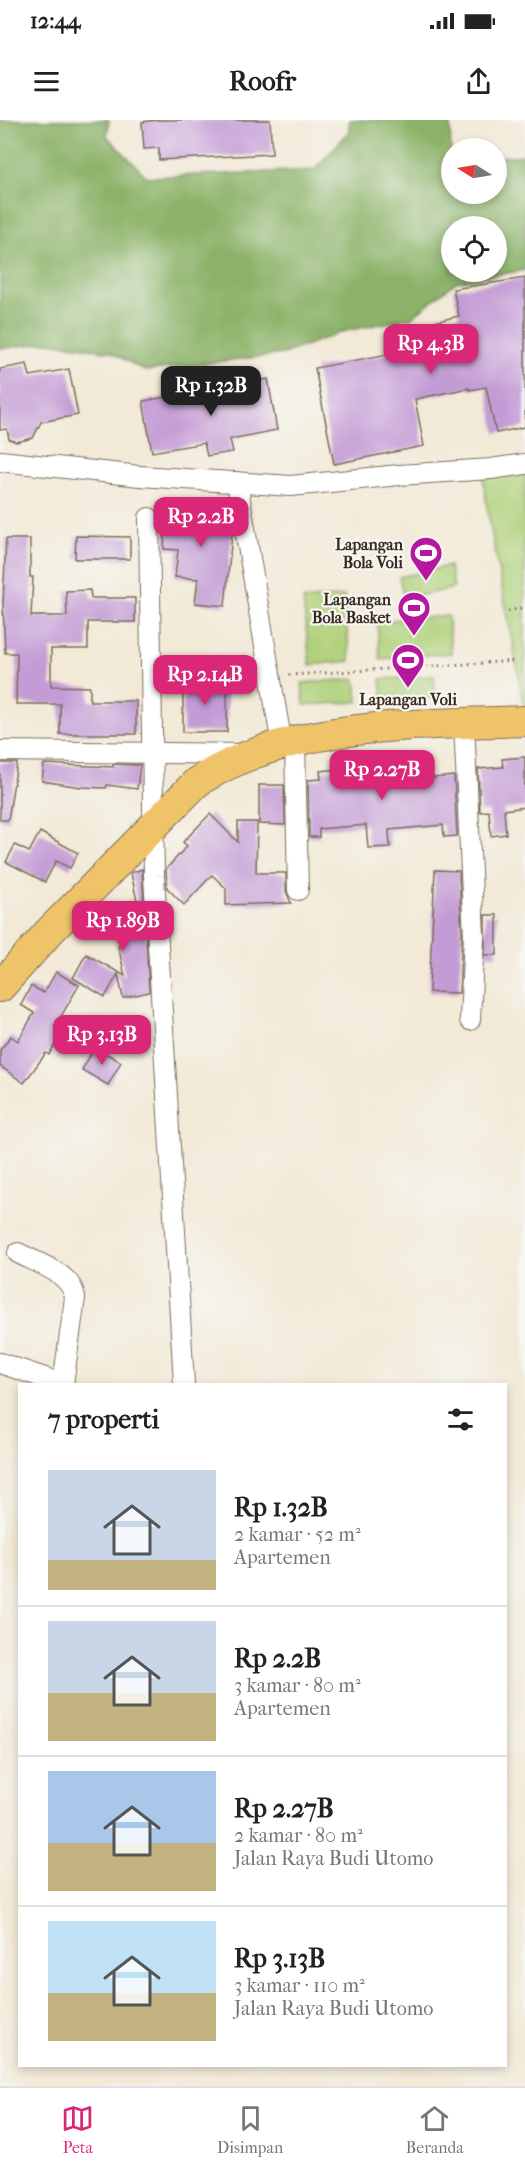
<!DOCTYPE html>
<html lang="id">
<head>
<meta charset="utf-8">
<style>
	body { margin:0; font-family:"IM FELL French Canon",serif; background:#f2f2f2; color:#222; height:100vh; display:flex; flex-direction:column; font-size:22px; white-space:nowrap }
	* { box-sizing:border-box; margin:0 }
	p { font-size:20px; color:#767676 }
	.icon { flex:none; width:33px; height:33px; fill:none; stroke:currentColor; stroke-width:2; stroke-linecap:round; stroke-linejoin:round }
	.map { position:relative; flex:1; overflow:hidden }
	.details { position:absolute; left:18px; top:1263px; width:489px; height:684px; display:flex; flex-direction:column; background:#fff; border-radius:0px; box-shadow:0 3px 9px #0003 }
	.details>* { flex:none }
	.needle { width:39px; rotate:281deg }
	.buttons { position:absolute; left:441px; top:18px; display:grid; gap:12px }
	.buttons a { display:grid; place-items:center; width:66px; height:66px; border-radius:50%; background:#fff; box-shadow:0 3px 9px #0003; font-size:30px }
	.price { position:absolute; translate:-50% -51px; padding:0 14px; border-radius:12px; background:#db2777; color:#fff; font-size:20px; line-height:39px; filter:drop-shadow(0 2px 3px #0008) }
	.price::after { content:''; position:absolute; left:50%; top:36px; width:18px; height:14px; margin-left:-9px; background:inherit; clip-path:polygon(0 0,100% 0,50% 100%) }
	.price.active { background:#222; color:#fff }
	ul { padding:0; list-style:none }
	li { display:flex; align-items:center; gap:18px; height:150px; padding:0 30px }
	li+li { border-top:2px solid #e0e0e0 }
	li span { display:grid; place-items:center; flex:none; width:168px; height:120px; border-radius:0px; color:#555 }
	li>.icon { margin-inline-start:auto }
	span .icon { width:72px; height:72px; fill:#fffc; stroke-width:1 }
	li b { font-size:26px }
	h2 { display:flex; justify-content:space-between; align-items:center; height:72px; padding:0 30px; font-size:26px }
	.status { display:flex; justify-content:space-between; align-items:center; height:42px; padding:0 30px; background:#fff; direction:ltr }
	.status svg { height:16px; fill:currentColor }
	header { display:flex; justify-content:space-between; align-items:center; height:78px; padding:0 30px; background:#fff; font-size:27px; font-weight:700 }
	.tab-bar { display:flex; justify-content:space-around; align-items:center; height:84px; border-top:2px solid #e0e0e0; background:#fff; font-size:16px; color:#767676 }
	.tab-bar a { display:grid; justify-items:center; gap:3px }
	.tab-bar .active { color:#db2777 }
	.map>svg:first-child { display:block }
	.green { fill:#afd078; stroke:#757d4b; stroke-width:1.5 }
	.forest { fill:#8bb268; stroke:#636e43; stroke-width:1.5; fill-rule:evenodd }
	.building { fill:#c49cd5 }
	.lines { fill:none; stroke-linecap:round; stroke-linejoin:round }
	.minor-casing { stroke:#7b6d5e; stroke-width:22 }
	.highway-casing { stroke:#7b6d5e; stroke-width:32 }
	.path { stroke:#7b6d5e; stroke-width:3; stroke-dasharray:1.5 4.5; stroke-linecap:butt }
	.minor { stroke:#fff; stroke-width:20 }
	.highway { stroke:#efc469; stroke-width:30 }
	.labels { text-anchor:middle; dominant-baseline:central; stroke-width:4.5; stroke-linejoin:round; paint-order:stroke }
	.poi-label { font-size:16px; font-weight:bold; fill:#3b2a1e; stroke:#f6f6f2; text-anchor:end }
</style>
</head>
<body>
<div class="status"><b>12:44</b><svg viewBox="0 0 49 12"><path d="M0 12V9h3v3zM5 12V6h3v6zM10 12V3h3v9zM15 12V0h3v12zM26 1h20v11H26zM47 4h2v5h-2z"/></svg></div>
<header><svg class="icon" aria-label="menu" viewBox="0 0 24 24"><path d="M4 6h16M4 12h16M4 18h16"/></svg>Roofr<svg class="icon" aria-label="share" viewBox="0 0 24 24"><path d="M12 15V3M7 8l5-5 5 5M5 13v7h14v-7"/></svg></header>
<div class="map">
<svg width="525" height="1966" viewBox="0 0 525 1966">
	<rect width="100%" height="100%" fill="#f6f6f2"/>
	<filter id="ink" filterUnits="userSpaceOnUse"><feTurbulence type="fractalNoise" baseFrequency=".0167" numOctaves="2"/><feDisplacementMap in="SourceGraphic" scale="12" xChannelSelector="R" yChannelSelector="G"/><feConvolveMatrix kernelMatrix="1 2 1 2 8 2 1 2 1" color-interpolation-filters="sRGB"/></filter>
	<filter id="wash" filterUnits="userSpaceOnUse"><feTurbulence type="fractalNoise" baseFrequency=".008" numOctaves="4" result="noise"/><feDisplacementMap in="SourceGraphic" scale="24" xChannelSelector="R" yChannelSelector="G"/><feGaussianBlur stdDeviation="1.35" result="paint"/><feColorMatrix in="noise" values="0 0 0 0 0 0 0 0 0 0 0 0 0 0 0 0 0 1.4 0 .05"/><feComposite in="paint" operator="in"/></filter>
	<g filter="url(#wash)">
		<rect width="100%" height="100%" fill="#f2e9d6"/>
		<g class="green">
			<path d="M 525,344 L 525,584 L 523,584 C 512,506 491,429 482,350 Z"/>
			<path d="M 449,446 L 454,468 L 404,479 L 399,457 Z"/>
			<path d="M 344,476 L 350,541 L 310,545 L 303,480 Z"/>
			<path d="M 448,496 L 451,533 L 380,539 L 377,501 Z"/>
			<path d="M 434,556 L 436,578 L 383,581 L 381,559 Z"/>
			<path d="M 356,559 L 358,582 L 304,585 L 302,563 Z"/>
		</g>
		<path class="forest" d="M 0,0 L 109,0 L 107,16 L 147,57 L 314,50 L 348,13 L 350,0 L 450,0 L 452,74 L 496,74 L 497,37 L 525,35 L 525,150 L 456,162 L 410,198 L 345,211 L 283,234 L 145,251 L 111,232 L 77,226 L 48,222 L 0,229 ZM 452,106 L 496,106 L 496,152 L 452,152 Z"/>
		<g id="blocks">
			<g class="building">
				<path d="M 157,0 L 270,0 L 272,34 L 159,40 L 159,28 L 144,29 L 142,2 Z"/>
				<path d="M 525,158 L 525,307 L 496,313 L 486,267 L 469,270 L 469,268 L 415,279 L 424,326 L 334,344 L 315,248 L 430,226 L 425,204 L 459,196 L 453,169 Z"/>
				<path d="M 27,244 L 30,256 L 69,249 L 78,295 L 41,302 L 33,318 L 16,322 L 9,319 L 7,309 L 0,310 L 0,249 Z"/>
				<path d="M 268,259 L 277,310 L 230,319 L 233,332 L 207,336 L 204,323 L 152,332 L 143,281 Z"/>
				<path d="M 166,384 L 228,387 L 232,414 L 225,486 L 195,483 L 198,459 L 175,457 L 178,430 L 164,429 Z"/>
				<path d="M 76,416 L 130,417 L 130,439 L 75,439 Z"/>
				<path d="M 6,419 L 30,419 L 30,457 L 33,457 L 31,496 L 67,496 L 66,471 L 90,470 L 91,478 L 135,478 L 135,502 L 88,502 L 88,529 L 51,529 L 51,566 L 90,567 L 90,581 L 136,581 L 136,614 L 60,614 L 60,584 L 16,584 L 17,533 L 5,533 L 3,484 Z"/>
				<rect x="183" y="559" width="44" height="53"/>
				<path d="M 525,637 L 525,687 L 504,690 L 506,714 L 491,716 L 489,691 L 480,692 L 478,649 L 503,647 L 502,639 Z"/>
				<path d="M 422,641 L 423,659 L 454,656 L 457,716 L 444,717 L 443,705 L 389,710 L 390,727 L 368,728 L 366,705 L 319,709 L 319,717 L 309,717 L 308,660 L 321,659 L 320,651 L 340,649 L 340,652 L 385,648 L 385,644 Z"/>
				<path d="M 0,643 L 17,643 L 8,700 L 0,700 Z"/>
				<path d="M 44,644 L 113,647 L 113,644 L 140,645 L 137,669 L 107,665 L 106,668 L 81,667 L 42,661 Z"/>
				<path d="M 259,665 L 284,665 L 285,705 L 259,704 Z"/>
				<path d="M 210,694 L 238,722 L 238,702 L 257,702 L 256,753 L 286,753 L 286,771 L 291,783 L 226,785 L 226,768 L 212,755 L 184,785 L 167,768 L 166,749 L 187,726 L 183,722 Z"/>
				<path d="M 40,712 L 78,733 L 70,748 L 56,741 L 45,762 L 6,742 L 15,725 L 29,732 Z"/>
				<path d="M 142,749 L 149,872 L 123,878 L 118,854 L 105,877 L 73,858 L 86,834 L 125,856 L 118,825 L 123,824 L 115,786 L 137,781 L 131,753 Z"/>
				<path d="M 435,750 L 459,751 L 462,816 L 459,873 L 429,872 Z"/>
				<rect x="485" y="795" width="12" height="40"/>
				<path d="M 56,852 L 79,865 L 55,907 L 62,912 L 49,935 L 46,933 L 24,963 L 0,946 L 0,930 L 11,916 L 18,921 L 34,893 L 21,885 L 31,866 L 44,873 Z"/>
				<path d="M 95,927 L 121,942 L 108,965 L 82,950 Z"/>
			</g>
		</g>
	</g>
	<g filter="url(#ink)">
		<use href="#blocks" fill-opacity="0" stroke="#7b6d5e" stroke-width="1.5"/>
		<g class="lines">
			<g class="minor-casing">
				<g id="minor">
					<path d="M 0,341 L 140,356 L 291,366 L 399,355 L 491,349 L 525,344"/>
					<path d="M 237,362 L 282,625"/>
					<path d="M 149,398 L 154,756 L 184,1264"/>
					<path d="M 464,603 L 474,816 L 470,900"/>
					<path d="M 295,622 L 298,770"/>
					<path d="M 0,631 L 246,634"/>
					<path d="M 18,1133 C 39,1144 72,1153 75,1178 L 63,1264"/>
					<path d="M 0,1243 L 63,1264"/>
				</g>
			</g>
			<g class="highway-casing">
				<path id="highway" d="M 0,867 L 49,812 L 197,662 C 289,601 418,605 525,601"/>
			</g>
			<g class="path">
				<path d="M 508,491 L 525,487"/>
				<path d="M 289,555 L 515,541"/>
			</g>
			<use href="#minor" class="minor"/>
			<use href="#highway" class="highway"/>
		</g>
	</g>
	<defs>
		<g id="stadium-pin" transform="scale(1.725)"><path d="M0 17L-7.5 6A9.5 9.5 0 1 1 7.5 6Z" fill="#b5179e" stroke="#f6f6f2"/><path d="M0-5a6.5 5 0 1 0 0 10a6.5 5 0 1 0 0-10ZM-3.5-1.8h7v3.6h-7Z" fill="#fff"/></g>
	</defs>
	<g fill-rule="evenodd">
		<use href="#stadium-pin" x="426" y="433"/>
		<use href="#stadium-pin" x="414" y="488"/>
		<use href="#stadium-pin" x="408" y="540"/>
	</g>
	<g class="labels">
		<g class="poi-label">
			<text x="403" y="424">Lapangan<tspan x="403" dy="18">Bola Voli</tspan></text>
			<text x="391" y="479">Lapangan<tspan x="391" dy="18">Bola Basket</tspan></text>
			<text x="408" y="579" text-anchor="middle">Lapangan Voli</text>
		</g>
	</g>
</svg>
<div class="buttons">
<a><svg class="needle" viewBox="-14 -14 28 28"><path d="M0-13l5 13h-10z" fill="#e53935"/><path d="M0 13l5-13h-10z" fill="#767676"/></svg></a>
<a><svg class="icon" aria-label="locate" viewBox="0 0 24 24"><circle cx="12" cy="12" r="6"/><path d="M12 2v4M12 18v4M2 12h4M18 12h4"/></svg></a>
</div>
<b class="price" style="left:431px;top:255px">Rp 4.3B</b>
<b class="price active" style="left:211px;top:297px">Rp 1.32B</b>
<b class="price" style="left:201px;top:428px">Rp 2.2B</b>
<b class="price" style="left:205px;top:586px">Rp 2.14B</b>
<b class="price" style="left:382px;top:681px">Rp 2.27B</b>
<b class="price" style="left:123px;top:832px">Rp 1.89B</b>
<b class="price" style="left:102px;top:946px">Rp 3.13B</b>
<section class="details">
<h2>7 properti<svg class="icon" aria-label="filters" viewBox="0 0 24 24"><path d="M4 7h16M4 17h16"/><circle cx="9" cy="7" r="2"/><circle cx="15" cy="17" r="2"/></svg></h2>
<ul>
<li><span style="background:linear-gradient(#c9d6e8 75%,#c2b280 0)"><svg class="icon" aria-label="home" viewBox="0 0 24 24"><path d="M3 11l9-7 9 7M6 9v11h12V9"/></svg></span><div><b>Rp 1.32B</b><p>2 kamar · 52 m²</p><p>Apartemen</p></div></li>
<li><span style="background:linear-gradient(#c9d6e8 60%,#c2b280 0)"><svg class="icon" aria-label="home" viewBox="0 0 24 24"><path d="M3 11l9-7 9 7M6 9v11h12V9"/></svg></span><div><b>Rp 2.2B</b><p>3 kamar · 80 m²</p><p>Apartemen</p></div></li>
<li><span style="background:linear-gradient(#a9c7e8 60%,#c2b280 0)"><svg class="icon" aria-label="home" viewBox="0 0 24 24"><path d="M3 11l9-7 9 7M6 9v11h12V9"/></svg></span><div><b>Rp 2.27B</b><p>2 kamar · 80 m²</p><p>Jalan Raya Budi Utomo</p></div></li>
<li><span style="background:linear-gradient(#bfe0f5 60%,#c2b280 0)"><svg class="icon" aria-label="home" viewBox="0 0 24 24"><path d="M3 11l9-7 9 7M6 9v11h12V9"/></svg></span><div><b>Rp 3.13B</b><p>3 kamar · 110 m²</p><p>Jalan Raya Budi Utomo</p></div></li>
</ul>
</section>
</div>
<nav class="tab-bar">
<a class="active"><svg class="icon" aria-label="map" viewBox="0 0 24 24"><path d="M3 6l6-2 6 2 6-2v14l-6 2-6-2-6 2zM9 4v14M15 6v14"/></svg>Peta</a>
<a><svg class="icon" aria-label="saved" viewBox="0 0 24 24"><path d="M7 4h10v16l-5-4-5 4z"/></svg>Disimpan</a>
<a><svg class="icon" aria-label="home" viewBox="0 0 24 24"><path d="M3 11l9-7 9 7M6 9v11h12V9"/></svg>Beranda</a>
</nav>
</body>
</html>
